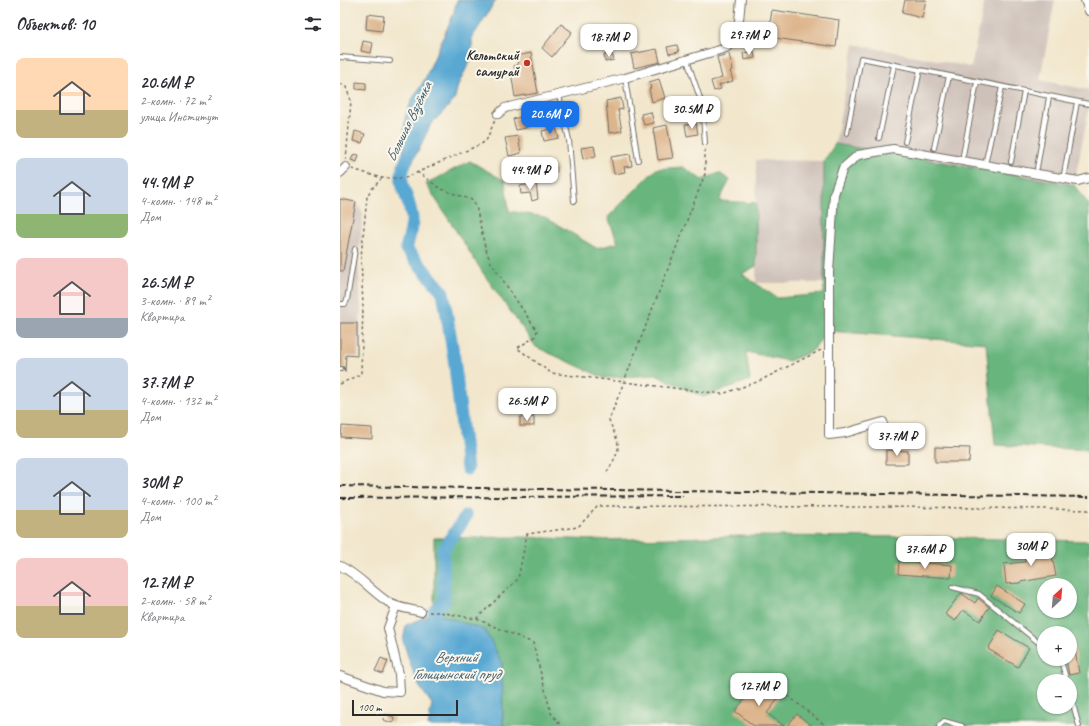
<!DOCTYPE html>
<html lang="ru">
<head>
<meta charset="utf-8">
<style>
	body { margin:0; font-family:Caveat,sans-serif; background:#f7f7f7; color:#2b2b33; height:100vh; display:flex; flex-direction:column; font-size:15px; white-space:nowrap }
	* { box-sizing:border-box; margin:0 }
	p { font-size:13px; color:#7c7c81 }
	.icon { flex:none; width:22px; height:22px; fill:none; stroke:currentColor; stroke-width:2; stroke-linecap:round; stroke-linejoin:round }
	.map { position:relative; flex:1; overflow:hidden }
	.side { display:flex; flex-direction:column; background:#fff; width:340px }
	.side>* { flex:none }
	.needle { width:26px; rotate:26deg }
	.buttons { position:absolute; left:697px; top:578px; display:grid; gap:8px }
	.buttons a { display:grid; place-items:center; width:40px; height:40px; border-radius:50%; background:#fff; box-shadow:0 1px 3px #0004; font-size:20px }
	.scale { position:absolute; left:12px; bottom:10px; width:106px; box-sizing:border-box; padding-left:4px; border:2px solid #2b2b2b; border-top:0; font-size:11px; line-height:14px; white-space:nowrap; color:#2b2b2b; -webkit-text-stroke:3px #fbf7ec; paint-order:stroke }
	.price { position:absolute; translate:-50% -34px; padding:0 9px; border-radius:8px; background:#fff; color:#222; font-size:13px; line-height:26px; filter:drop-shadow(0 1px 2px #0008) }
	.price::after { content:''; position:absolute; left:50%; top:24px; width:12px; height:9px; margin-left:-6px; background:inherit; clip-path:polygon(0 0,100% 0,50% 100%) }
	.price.current { background:#1a73e8; color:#fff }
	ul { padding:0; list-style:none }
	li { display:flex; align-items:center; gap:12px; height:100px; padding:0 16px }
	li span { display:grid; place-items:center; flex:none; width:112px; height:80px; border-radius:8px; color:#555 }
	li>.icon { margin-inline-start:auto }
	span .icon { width:48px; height:48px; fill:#fffc; stroke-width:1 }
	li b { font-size:17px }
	h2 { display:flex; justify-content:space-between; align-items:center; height:48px; padding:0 16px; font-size:17px }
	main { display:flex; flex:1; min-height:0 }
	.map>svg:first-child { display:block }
	.industrial { fill:#cec1b9 }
	.forest { fill:#68b57e; stroke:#4a7054; fill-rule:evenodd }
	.water { fill:#59a8d3; stroke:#426a7f }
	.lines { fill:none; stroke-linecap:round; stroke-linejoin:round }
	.river { stroke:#59a8d3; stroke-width:13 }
	.building { fill:#ddb58d }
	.lane-casing { stroke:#716d64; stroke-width:6 }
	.street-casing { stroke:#716d64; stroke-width:10 }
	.path { stroke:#716d64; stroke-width:1.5; stroke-dasharray:3 3; stroke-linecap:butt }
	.lane { stroke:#fff; stroke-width:4 }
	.street { stroke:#fff; stroke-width:8 }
	.rail { stroke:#2b2b2b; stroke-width:2; stroke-dasharray:6 3; stroke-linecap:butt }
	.poi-dot { fill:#c8321e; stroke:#fbf7ec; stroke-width:1.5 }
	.labels { text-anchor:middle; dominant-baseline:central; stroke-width:4; stroke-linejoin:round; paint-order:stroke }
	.poi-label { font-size:14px; font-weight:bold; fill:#2b2b2b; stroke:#fbf7ec; text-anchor:end }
	.water-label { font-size:15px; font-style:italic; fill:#3d5d6e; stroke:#fbf7ec }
</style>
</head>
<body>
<main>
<section class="side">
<h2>Объектов: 10<svg class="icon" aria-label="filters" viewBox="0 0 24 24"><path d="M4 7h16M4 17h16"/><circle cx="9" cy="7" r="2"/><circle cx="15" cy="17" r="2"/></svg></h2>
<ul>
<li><span style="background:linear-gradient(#ffd9b3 65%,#c2b280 0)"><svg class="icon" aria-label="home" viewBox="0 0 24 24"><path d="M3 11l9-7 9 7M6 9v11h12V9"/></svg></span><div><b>20.6M ₽</b><p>2-комн. · 72 m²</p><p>улица Институт</p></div></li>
<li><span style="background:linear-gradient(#c9d6e8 70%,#8fb573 0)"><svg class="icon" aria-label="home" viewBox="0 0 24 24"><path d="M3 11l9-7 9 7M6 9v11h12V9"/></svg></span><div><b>44.9M ₽</b><p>4-комн. · 148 m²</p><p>Дом</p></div></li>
<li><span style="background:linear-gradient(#f6c9c9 75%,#9aa5b1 0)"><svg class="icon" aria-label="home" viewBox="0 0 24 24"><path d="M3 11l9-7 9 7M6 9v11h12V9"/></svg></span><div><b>26.5M ₽</b><p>3-комн. · 89 m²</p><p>Квартира</p></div></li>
<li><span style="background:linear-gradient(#c9d6e8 65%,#c2b280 0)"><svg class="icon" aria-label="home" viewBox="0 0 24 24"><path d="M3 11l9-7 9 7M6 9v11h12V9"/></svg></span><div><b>37.7M ₽</b><p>4-комн. · 132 m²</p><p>Дом</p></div></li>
<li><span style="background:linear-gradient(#c9d6e8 65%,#c2b280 0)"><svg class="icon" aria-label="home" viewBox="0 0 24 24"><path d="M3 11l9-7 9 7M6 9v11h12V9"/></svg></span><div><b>30M ₽</b><p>4-комн. · 100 m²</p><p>Дом</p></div></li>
<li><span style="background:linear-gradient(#f6c9c9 60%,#c2b280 0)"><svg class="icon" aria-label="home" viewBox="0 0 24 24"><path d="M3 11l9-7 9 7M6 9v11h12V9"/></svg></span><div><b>12.7M ₽</b><p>2-комн. · 58 m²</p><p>Квартира</p></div></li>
</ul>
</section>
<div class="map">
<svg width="749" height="726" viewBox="0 0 749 726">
	<rect width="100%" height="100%" fill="#fbf7ec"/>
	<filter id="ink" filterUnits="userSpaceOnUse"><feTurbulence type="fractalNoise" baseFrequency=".025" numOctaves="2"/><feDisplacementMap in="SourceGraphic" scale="8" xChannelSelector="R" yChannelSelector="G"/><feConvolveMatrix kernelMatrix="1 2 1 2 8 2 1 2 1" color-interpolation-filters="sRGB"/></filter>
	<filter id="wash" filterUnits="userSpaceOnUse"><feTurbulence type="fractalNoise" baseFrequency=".012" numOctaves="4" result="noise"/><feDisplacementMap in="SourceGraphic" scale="16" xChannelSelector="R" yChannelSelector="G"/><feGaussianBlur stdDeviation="0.9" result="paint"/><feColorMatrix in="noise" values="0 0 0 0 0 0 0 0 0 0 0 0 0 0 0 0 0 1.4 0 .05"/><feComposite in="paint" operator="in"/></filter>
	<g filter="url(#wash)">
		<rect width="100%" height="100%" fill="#f2e7cd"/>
		<g class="industrial">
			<path d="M 645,0 L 715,0 L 700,80 L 749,90 L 749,108 L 734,185 L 495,144 L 514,44 L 631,67 Z"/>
			<path d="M 416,160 L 484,161 L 484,283 L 416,283 Z"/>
			<path d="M 0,199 L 16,202 L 23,214 L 18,259 L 21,307 L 18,357 L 0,356 Z"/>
		</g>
		<g class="forest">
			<path d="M 495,144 L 734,185 L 749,205 L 749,450 L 655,445 L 646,343 L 488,331 L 472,351 L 449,361 L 406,352 L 410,380 L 363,397 L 316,375 L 264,378 L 196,347 L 145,276 L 86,184 L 130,161 L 165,181 L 169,211 L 205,217 L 256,248 L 278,243 L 268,217 L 316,169 L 343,167 L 362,180 L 379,173 L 390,180 L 379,201 L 416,203 L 416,266 L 402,274 L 437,298 L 484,294 L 484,161 Z"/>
			<path d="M 404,536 L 576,537 L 749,541 L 749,726 L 163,726 L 162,663 L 145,631 L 94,613 L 94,538 L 179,537 L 258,540 ZM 704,585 L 730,585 L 730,611 L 704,611 ZM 704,633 L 730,633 L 730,659 L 704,659 ZM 704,681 L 730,681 L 730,707 L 704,707 Z"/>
		</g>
		<g class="water">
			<path d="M 117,0 L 156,0 L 132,38 L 132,57 L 118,85 L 114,101 L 91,124 L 72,163 L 62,170 L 65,117 L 72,100 L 84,81 L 113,15 Z"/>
			<path d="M 94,613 L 145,630 L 162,663 L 163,726 L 88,726 L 92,704 L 79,686 L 71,666 L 63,641 L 66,625 Z"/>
		</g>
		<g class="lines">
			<g class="river">
				<path d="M 69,154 C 53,187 68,188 72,218 C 73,227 68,240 66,249 L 103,292 L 114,358 L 127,469"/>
				<path d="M 99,630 L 94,613 L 104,601 L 103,550 L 126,516"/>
			</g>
		</g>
		<g id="blocks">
			<g class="building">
				<path d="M 565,0 L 586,0 L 582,18 L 562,13 Z"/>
				<path d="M 432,10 L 499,20 L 496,47 L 428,37 Z"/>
				<path d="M 27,14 L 44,16 L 42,31 L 26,29 Z"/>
				<path d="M 221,24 L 232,32 L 212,57 L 202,48 Z"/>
				<path d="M 23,41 L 33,43 L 31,53 L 21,51 Z"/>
				<path d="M 337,45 L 339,52 L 329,54 L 327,47 Z"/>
				<path d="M 317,49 L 320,62 L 294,68 L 291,54 Z"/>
				<path d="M 414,51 L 415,58 L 404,60 L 403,53 Z"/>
				<path d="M 191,53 L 198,93 L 175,97 L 171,72 L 175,71 L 174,66 L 178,65 L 176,56 Z"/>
				<path d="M 272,54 L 274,60 L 265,62 L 264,55 Z"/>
				<path d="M 389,54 L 393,70 L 390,71 L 393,81 L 379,85 L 381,89 L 374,91 L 371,81 L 382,78 L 377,57 Z"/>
				<path d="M 319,79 L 325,98 L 312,102 L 309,89 L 311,88 L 309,82 Z"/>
				<path d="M 16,82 L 26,83 L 26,90 L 16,89 Z"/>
				<path d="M 281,98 L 283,109 L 278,110 L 282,131 L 269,133 L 266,101 Z"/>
				<path d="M 195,109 L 197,118 L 190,120 L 188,110 Z"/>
				<path d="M 311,112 L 314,123 L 304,125 L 301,114 Z"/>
				<path d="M 184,116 L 186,128 L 176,130 L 173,119 Z"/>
				<path d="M 356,123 L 358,134 L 347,136 L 345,125 Z"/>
				<path d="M 327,125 L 333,158 L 318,160 L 313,128 Z"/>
				<path d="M 216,128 L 219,138 L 204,141 L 202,131 Z"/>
				<path d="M 15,131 L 25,134 L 22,143 L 13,141 Z"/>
				<path d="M 178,136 L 181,153 L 169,156 L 165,138 Z"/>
				<path d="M 254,146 L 256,156 L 243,159 L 241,148 Z"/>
				<path d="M 14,154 L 19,155 L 17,162 L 11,160 Z"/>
				<path d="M 290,154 L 292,166 L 284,167 L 285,172 L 274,174 L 271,157 Z"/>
				<path d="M 216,166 L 217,172 L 209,174 L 208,168 Z"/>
				<path d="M 196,183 L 198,199 L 192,201 L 190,193 L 181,194 L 180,186 Z"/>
				<path d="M 0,199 L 16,202 L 3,271 L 0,271 Z"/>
				<path d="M 0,323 L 17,323 L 17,356 L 6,355 L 5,372 L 4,367 L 0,366 Z"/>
				<rect x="180" y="417" width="14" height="9"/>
				<path d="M 2,426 L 32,428 L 32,439 L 1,437 Z"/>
				<path d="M 595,447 L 630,448 L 629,462 L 595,462 Z"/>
				<path d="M 546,450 L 568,451 L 568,464 L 546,464 Z"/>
				<path d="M 710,546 L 716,576 L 680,582 L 680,583 L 666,584 L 664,564 L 685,562 L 684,552 Z"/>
				<path d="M 559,561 L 612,565 L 611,578 L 558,574 Z"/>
				<path d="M 657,586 L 685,604 L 679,613 L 651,596 Z"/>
				<path d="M 621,593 L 635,603 L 638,598 L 649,607 L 640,621 L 623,610 L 615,621 L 605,614 Z"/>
				<path d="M 659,630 L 689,648 L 678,667 L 648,649 Z"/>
				<path d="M 730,639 L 733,639 L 739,673 L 729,675 L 726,659 L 730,659 Z"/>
				<path d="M 41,658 L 48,661 L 43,674 L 35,671 Z"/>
				<path d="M 419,681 L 439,698 L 427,713 L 444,726 L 414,726 L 395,711 Z"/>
				<path d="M 44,714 L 54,717 L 53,723 L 43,720 Z"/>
				<path d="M 457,714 L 472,726 L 447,726 Z"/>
			</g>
		</g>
	</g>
	<g filter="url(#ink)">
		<use href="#blocks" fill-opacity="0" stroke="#716d64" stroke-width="1"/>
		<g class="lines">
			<g class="lane-casing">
				<g id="lane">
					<path d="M 0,57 L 50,61"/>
					<path d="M 347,60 L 362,104 L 365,143"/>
					<path d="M 285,78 L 298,160"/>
					<path d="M 219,95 L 229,140 L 234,201"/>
					<path d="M 507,133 L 521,58 L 749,104"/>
					<path d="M 539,138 L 554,65"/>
					<path d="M 565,142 L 580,70"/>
					<path d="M 594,148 L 609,76"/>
					<path d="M 623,155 L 637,82"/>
					<path d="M 646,160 L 662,87"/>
					<path d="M 671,162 L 684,91"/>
					<path d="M 697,168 L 709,97"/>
					<path d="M 724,174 L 737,102"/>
					<path d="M 0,304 L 5,304 L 7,300 L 15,249"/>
					<path d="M 0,369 L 1,369"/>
					<path d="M 612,587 L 639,594 L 704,647"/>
					<path d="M 719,659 L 721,661 L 727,681"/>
					<path d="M 730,693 L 739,726"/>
					<path d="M 599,726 L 604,721 L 622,726"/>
				</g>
			</g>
			<g class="street-casing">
				<g id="street">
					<path d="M 745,0 L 749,11"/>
					<path d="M 158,114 L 165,108 L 285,78 L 386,48 C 400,40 399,15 401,0"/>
					<path d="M 0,173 L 6,167"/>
					<path d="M 543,422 L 505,433 L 489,435 L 489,272 L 494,194 L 503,168 L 518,155 L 553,149 L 738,181 L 749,178"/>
					<path d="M 0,566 C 18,574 31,591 48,602 C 57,608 70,609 81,612"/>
					<path d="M 0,676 L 43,691 L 60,692 L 59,674 L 48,628 L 56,606"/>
				</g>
			</g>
			<g class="path">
				<path d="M 0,84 L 6,87 L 11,101 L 6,160"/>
				<path d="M 12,169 L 42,178 L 65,178 L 141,144 L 146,141 L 155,120"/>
				<path d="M 77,172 L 101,189 L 132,200 L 136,206 L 145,247 L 150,261 L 197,331 L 195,337 L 177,348 L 211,373 L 382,394 L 417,382 L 481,350"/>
				<path d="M 0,384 L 21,374 L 23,307 L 21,257 L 27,197 L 30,191 L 42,178"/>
				<path d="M 267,472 C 283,445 280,448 269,420 L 365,174 L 365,149"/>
				<path d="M 89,612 L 100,612 L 136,619 L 178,579 L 187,534 L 238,527 L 258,506 C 422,507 585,506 749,510"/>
				<path d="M 137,619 L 193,643 L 211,713 L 221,726"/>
				<path d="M 429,681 L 486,726"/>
			</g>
			<use href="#lane" class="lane"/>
			<use href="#street" class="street"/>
			<g class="rail">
				<path d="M 0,486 L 749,497"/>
				<path d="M 0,498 L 343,496"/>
			</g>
		</g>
	</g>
	<circle class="poi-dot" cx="187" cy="63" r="4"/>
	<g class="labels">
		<g class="poi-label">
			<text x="179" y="55">Кельтский<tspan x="179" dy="16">самурай</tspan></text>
		</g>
		<g class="water-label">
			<text transform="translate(69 122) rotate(-64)">Большая Вязёмка</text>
			<text x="116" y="657">Верхний<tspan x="116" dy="17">Голицынский пруд</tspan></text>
		</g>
	</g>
</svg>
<div class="buttons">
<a><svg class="needle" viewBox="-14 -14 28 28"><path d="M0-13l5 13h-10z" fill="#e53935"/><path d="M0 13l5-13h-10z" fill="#7c7c81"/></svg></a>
<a>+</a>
<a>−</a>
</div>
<div class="scale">100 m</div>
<b class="price" style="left:409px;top:56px">29.7M ₽</b>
<b class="price" style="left:269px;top:58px">18.7M ₽</b>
<b class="price" style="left:352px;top:130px">30.5M ₽</b>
<b class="price current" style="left:210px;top:135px">20.6M ₽</b>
<b class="price" style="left:190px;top:191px">44.9M ₽</b>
<b class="price" style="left:187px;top:422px">26.5M ₽</b>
<b class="price" style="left:557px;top:457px">37.7M ₽</b>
<b class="price" style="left:691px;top:567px">30M ₽</b>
<b class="price" style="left:585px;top:570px">37.6M ₽</b>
<b class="price" style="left:419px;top:707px">12.7M ₽</b>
</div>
</main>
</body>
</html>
